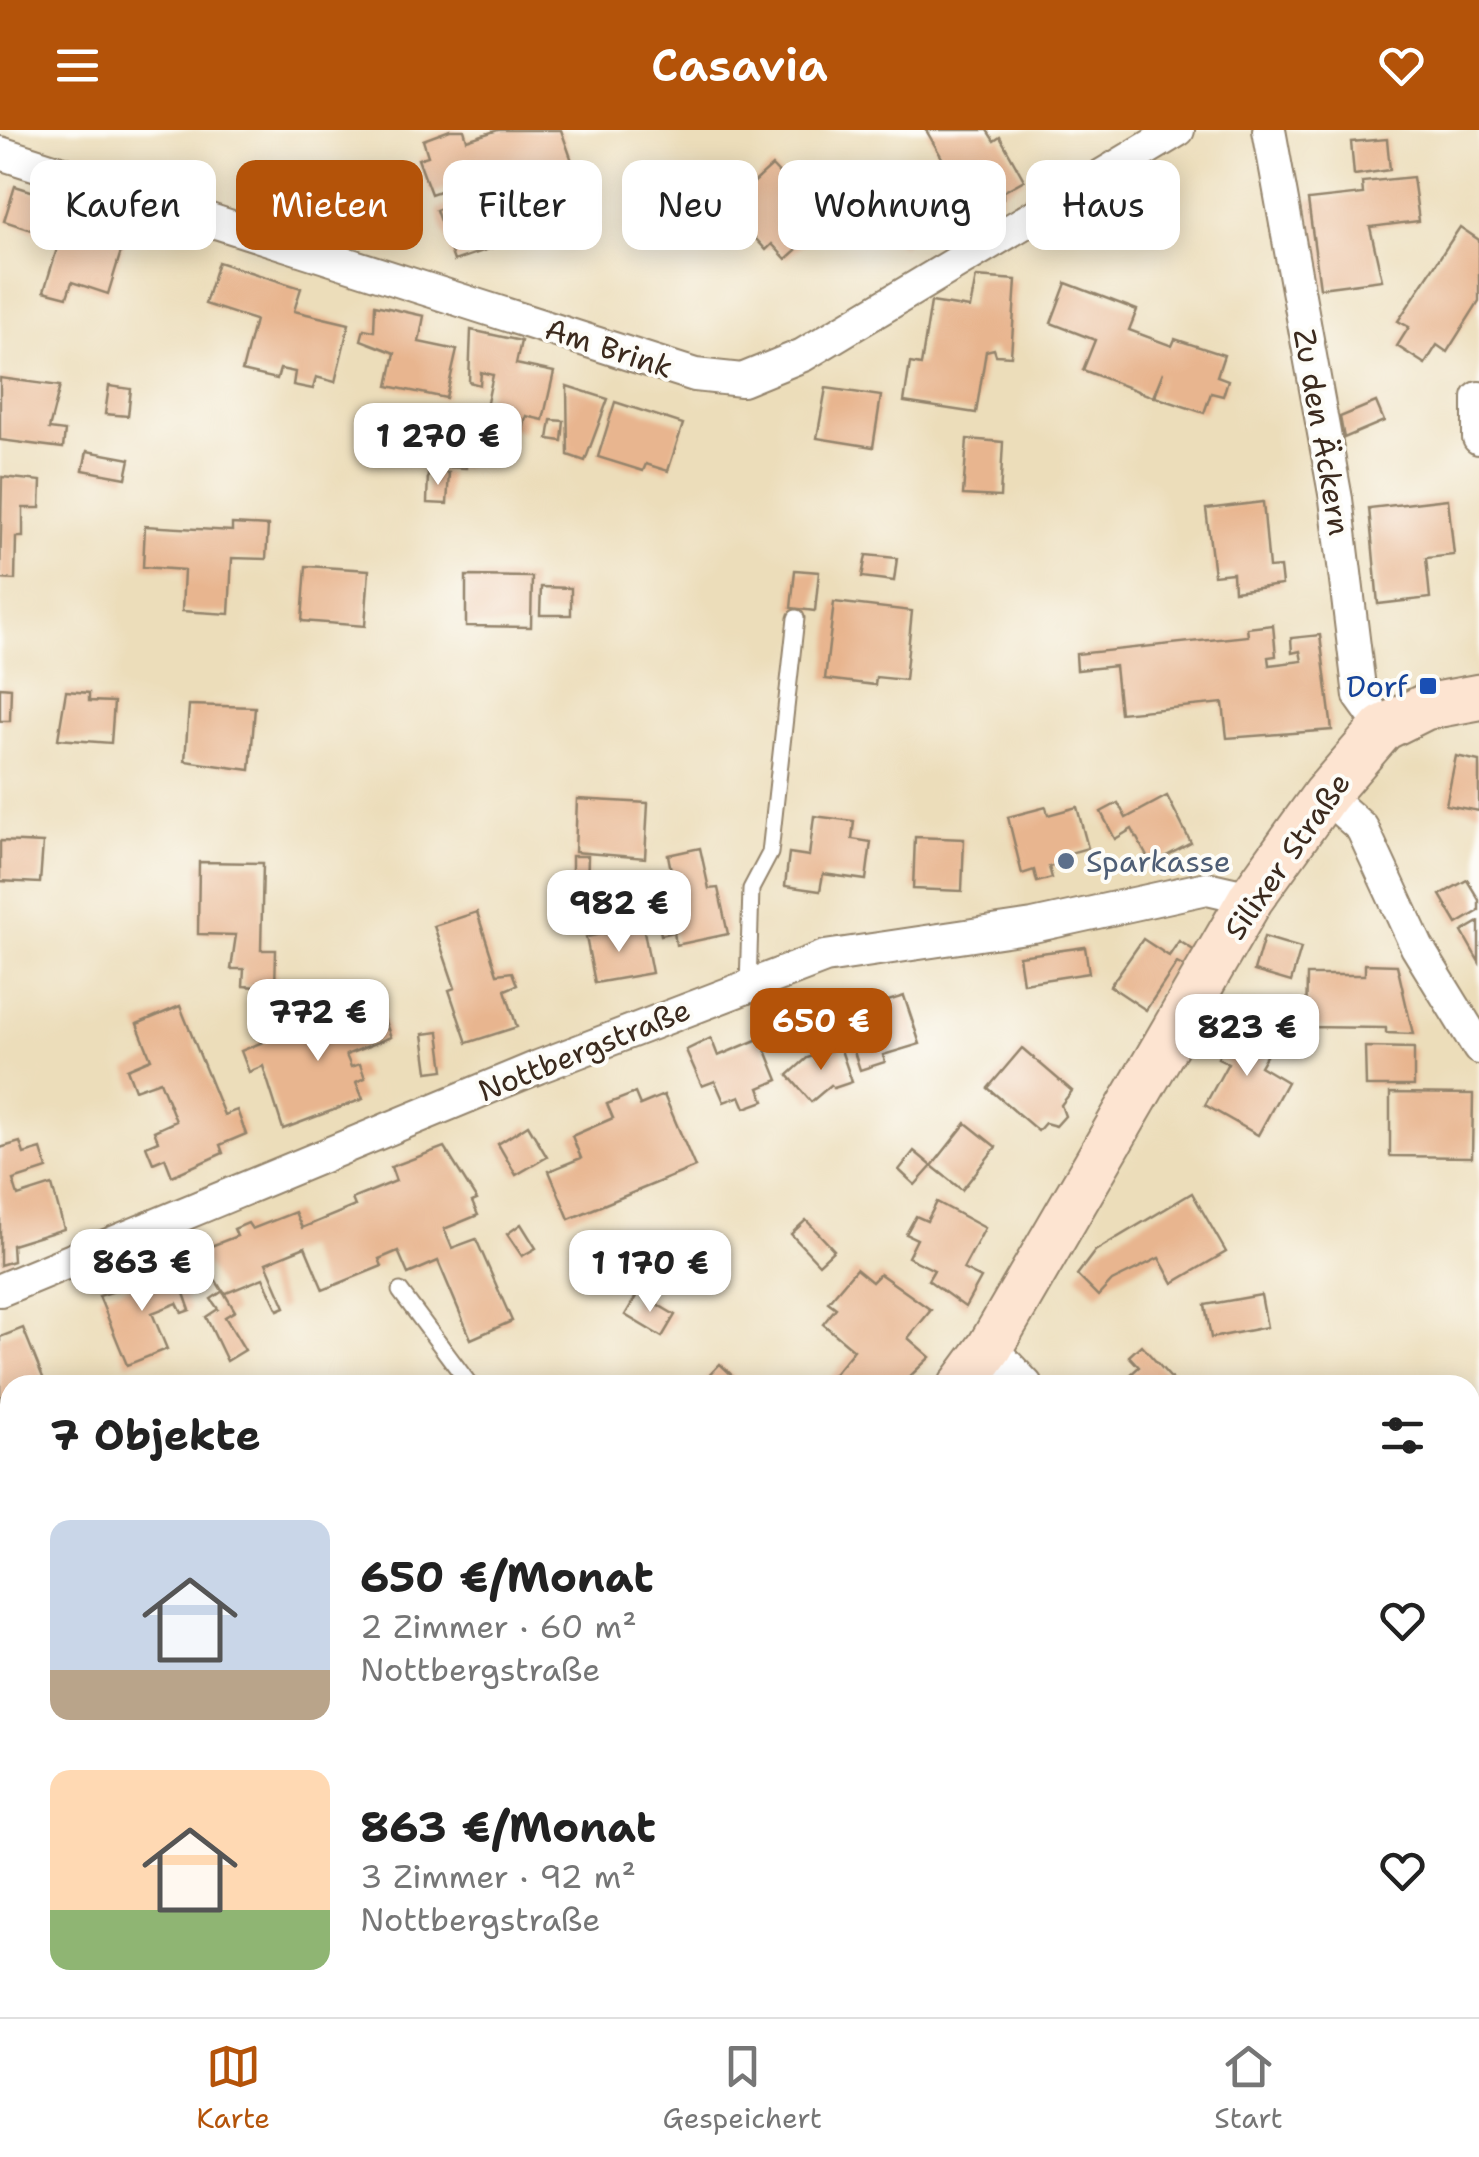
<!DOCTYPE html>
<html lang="de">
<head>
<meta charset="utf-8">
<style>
	body { margin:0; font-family:"Shantell Sans",sans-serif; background:#f2f2f2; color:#222; height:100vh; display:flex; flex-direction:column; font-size:38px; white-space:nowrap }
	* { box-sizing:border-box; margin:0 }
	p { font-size:32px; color:#767676 }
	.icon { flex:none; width:55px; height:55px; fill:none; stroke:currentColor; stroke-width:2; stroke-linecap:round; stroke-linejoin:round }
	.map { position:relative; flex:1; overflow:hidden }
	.sheet { position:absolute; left:0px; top:1245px; width:1480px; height:642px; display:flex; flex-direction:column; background:#fff; border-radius:30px 30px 0 0; box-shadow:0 5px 25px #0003 }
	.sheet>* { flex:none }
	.hud { position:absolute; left:30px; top:30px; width:1420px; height:90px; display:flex; gap:20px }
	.price { position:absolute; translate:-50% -85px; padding:0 22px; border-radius:20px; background:#fff; color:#222; font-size:32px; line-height:65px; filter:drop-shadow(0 2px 5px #0008) }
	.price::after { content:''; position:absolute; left:50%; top:60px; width:30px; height:22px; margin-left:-15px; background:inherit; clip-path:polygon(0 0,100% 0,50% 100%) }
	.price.active { background:#b45309; color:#fff }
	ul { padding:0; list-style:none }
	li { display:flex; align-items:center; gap:30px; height:250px; padding:0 50px }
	li span { display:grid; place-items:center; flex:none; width:280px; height:200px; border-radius:20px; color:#555 }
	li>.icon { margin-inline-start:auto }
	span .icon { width:120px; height:120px; fill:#fffc; stroke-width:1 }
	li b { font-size:42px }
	h2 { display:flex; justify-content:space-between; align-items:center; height:120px; padding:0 50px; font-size:42px }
	.pill { padding:0 35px; border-radius:20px; background:#fff; box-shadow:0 5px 25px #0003; font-size:35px; line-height:90px }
	.pill.active { background:#b45309; color:#fff }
	header { display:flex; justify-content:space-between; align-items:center; height:130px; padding:0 50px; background:#b45309; color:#fff; font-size:45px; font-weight:600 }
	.tabs { display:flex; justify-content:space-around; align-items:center; height:140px; border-top:2px solid #e0e0e0; background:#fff; font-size:28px; color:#767676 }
	.tabs a { display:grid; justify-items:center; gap:5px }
	.tabs .active { color:#b45309 }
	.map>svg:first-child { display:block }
	.building { fill:#e8b58f }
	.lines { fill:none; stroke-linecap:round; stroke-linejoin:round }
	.lane-casing { stroke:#94846c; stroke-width:19 }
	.street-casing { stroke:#94846c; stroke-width:36 }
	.secondary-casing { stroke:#94846c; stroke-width:49 }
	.lane { stroke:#fff; stroke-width:15 }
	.street { stroke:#fff; stroke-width:32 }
	.secondary { stroke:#fde4d1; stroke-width:45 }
	.transit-dot { fill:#1a4fb4; stroke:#fdfcf7; stroke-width:4 }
	.service-dot { fill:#5c6f8a; stroke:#fdfcf7; stroke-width:4 }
	.labels { text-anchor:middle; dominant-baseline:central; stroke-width:8; stroke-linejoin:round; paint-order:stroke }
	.street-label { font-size:30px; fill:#3b2a1e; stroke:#fdfcf7 }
	.transit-label { font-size:30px; fill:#164399; stroke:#fdfcf7; text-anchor:end }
	.service-label { font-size:30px; fill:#4e5e75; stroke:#fdfcf7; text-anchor:start }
</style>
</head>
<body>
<header><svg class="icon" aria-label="menu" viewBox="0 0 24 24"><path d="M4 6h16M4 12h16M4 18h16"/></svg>Casavia<svg class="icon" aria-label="heart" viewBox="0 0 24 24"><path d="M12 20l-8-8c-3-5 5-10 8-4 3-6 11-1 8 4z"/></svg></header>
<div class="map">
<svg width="1479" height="1887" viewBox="0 0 1479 1887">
	<rect width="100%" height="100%" fill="#fdfcf7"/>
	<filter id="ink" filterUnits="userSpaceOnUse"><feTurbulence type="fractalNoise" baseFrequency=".01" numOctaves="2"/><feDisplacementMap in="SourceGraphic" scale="20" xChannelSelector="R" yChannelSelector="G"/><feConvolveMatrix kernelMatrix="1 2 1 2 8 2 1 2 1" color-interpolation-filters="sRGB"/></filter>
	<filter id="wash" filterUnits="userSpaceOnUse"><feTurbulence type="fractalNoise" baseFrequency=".0048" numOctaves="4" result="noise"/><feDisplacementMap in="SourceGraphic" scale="40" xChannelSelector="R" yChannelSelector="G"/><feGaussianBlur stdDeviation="2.25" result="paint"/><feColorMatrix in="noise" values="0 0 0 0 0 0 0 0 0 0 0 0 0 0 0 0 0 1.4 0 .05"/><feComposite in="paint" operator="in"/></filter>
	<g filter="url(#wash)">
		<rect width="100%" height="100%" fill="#ecddba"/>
		<g id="blocks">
			<g class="building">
				<path d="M 450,0 L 464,0 L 467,10 L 498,0 L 561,0 L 586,70 L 496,101 L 501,115 L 454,131 L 436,80 L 483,63 L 478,48 L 431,64 L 418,29 L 428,26 L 423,10 Z"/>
				<path d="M 926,0 L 987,0 L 994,11 L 1000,7 L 1024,50 L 1003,62 L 1003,69 L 998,72 L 993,67 L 972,80 Z"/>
				<path d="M 1387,9 L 1390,40 L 1354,45 L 1351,12 Z"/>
				<path d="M 772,36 L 826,93 L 786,129 L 772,114 L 766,120 L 727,77 Z"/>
				<path d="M 1413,47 L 1419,91 L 1370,97 L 1382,150 L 1320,158 L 1308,70 L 1363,64 L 1362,52 Z"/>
				<path d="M 15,56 L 73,74 L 69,87 L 126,105 L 108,164 L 72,152 L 67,167 L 44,161 L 60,109 L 4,91 Z"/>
				<path d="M 897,64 L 924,94 L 901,116 L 874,86 Z"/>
				<path d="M 1460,97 L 1479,110 L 1479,171 L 1447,222 L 1437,215 L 1425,234 L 1397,216 L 1409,197 L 1398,191 Z"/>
				<path d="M 218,132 L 301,158 L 294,181 L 349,194 L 335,252 L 316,247 L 313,259 L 293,255 L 295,242 L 280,239 L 277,249 L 242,241 L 255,190 L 205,174 Z"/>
				<path d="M 976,147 L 1016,150 L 1011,226 L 996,225 L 994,219 L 986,221 L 976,283 L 904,272 L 910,233 L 921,235 L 931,172 L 970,178 Z"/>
				<path d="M 1066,153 L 1137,180 L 1129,200 L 1172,216 L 1175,209 L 1224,225 L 1217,246 L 1228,250 L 1223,266 L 1211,263 L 1204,283 L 1155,267 L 1163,242 L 1153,267 L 1083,240 L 1095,210 L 1051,193 Z"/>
				<path d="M 375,175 L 424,186 L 419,212 L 457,220 L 446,268 L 388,256 L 395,223 L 361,210 L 364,199 L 374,201 Z"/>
				<path d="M 471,200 L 521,211 L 516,234 L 554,242 L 543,290 L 526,286 L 523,301 L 501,297 L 504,281 L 486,277 L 493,245 L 481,242 L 480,255 L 469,252 Z"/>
				<path d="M 0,248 L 60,256 L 49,299 L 65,301 L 63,318 L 0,310 Z"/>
				<path d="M 109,256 L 131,259 L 128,286 L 105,284 Z"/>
				<path d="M 567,256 L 608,269 L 585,331 L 568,325 Z"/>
				<path d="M 826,258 L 881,266 L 873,317 L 817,308 Z"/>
				<path d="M 615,272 L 683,294 L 668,341 L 646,334 L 643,341 L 598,327 Z"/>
				<path d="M 1376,272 L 1384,291 L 1344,308 L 1340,287 Z"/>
				<path d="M 449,288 L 468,289 L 466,338 L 447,337 L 448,321 L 424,320 L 427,301 L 448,301 Z"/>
				<path d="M 551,290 L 564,291 L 562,311 L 548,309 Z"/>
				<path d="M 967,309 L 1003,312 L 1000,367 L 963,365 Z"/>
				<path d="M 87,321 L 130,329 L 126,348 L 83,340 Z"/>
				<path d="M 428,342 L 449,343 L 447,374 L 427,373 Z"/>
				<path d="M 2,347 L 41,351 L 40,378 L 23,378 L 23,407 L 16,407 L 15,450 L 0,449 Z"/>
				<path d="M 1448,369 L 1454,425 L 1426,428 L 1430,468 L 1378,474 L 1369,378 Z"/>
				<path d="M 1263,372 L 1269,438 L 1280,437 L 1282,455 L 1234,461 L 1233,443 L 1214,445 L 1206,379 Z"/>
				<path d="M 232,394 L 268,396 L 266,429 L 232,428 L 229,484 L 182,481 L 184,440 L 143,437 L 145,396 L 232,401 Z"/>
				<path d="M 866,425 L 897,428 L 894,451 L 862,447 Z"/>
				<path d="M 306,436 L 369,440 L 365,496 L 302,491 Z"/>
				<path d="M 795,440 L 819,442 L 815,481 L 791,478 Z"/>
				<path d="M 466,446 L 532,447 L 531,497 L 466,496 Z"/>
				<path d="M 541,457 L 571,458 L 571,485 L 540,485 Z"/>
				<path d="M 834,472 L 912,481 L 905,550 L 876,547 L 875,555 L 825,549 Z"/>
				<path d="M 1273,495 L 1276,526 L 1268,527 L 1269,535 L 1302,531 L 1300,521 L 1292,523 L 1291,508 L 1320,505 L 1332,600 L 1227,608 L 1223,573 L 1120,583 L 1115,536 L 1077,540 L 1076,524 L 1248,506 L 1247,498 Z"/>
				<path d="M 0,557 L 11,558 L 10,591 L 0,591 Z"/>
				<path d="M 66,561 L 89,563 L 89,571 L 114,572 L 111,613 L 58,609 Z"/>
				<path d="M 189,575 L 255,577 L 250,640 L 185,631 Z"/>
				<path d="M 1456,626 L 1479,631 L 1479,681 L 1446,675 Z"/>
				<path d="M 1167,666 L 1191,713 L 1151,734 L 1132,699 L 1115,709 L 1101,682 L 1118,673 L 1126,688 Z"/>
				<path d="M 577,669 L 648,673 L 645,728 L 575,722 Z"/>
				<path d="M 1046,677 L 1048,685 L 1077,677 L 1088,718 L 1059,726 L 1061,733 L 1049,737 L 1052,748 L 1037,752 L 1034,740 L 1022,744 L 1008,687 Z"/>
				<path d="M 814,686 L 854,691 L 852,709 L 871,712 L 866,750 L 823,744 L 820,761 L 785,756 L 789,723 L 809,726 Z"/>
				<path d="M 915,707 L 964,709 L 962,761 L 913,759 Z"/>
				<path d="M 0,711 L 43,713 L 40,753 L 0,751 Z"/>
				<path d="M 700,718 L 709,759 L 718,758 L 728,804 L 676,815 L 674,802 L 661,805 L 657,783 L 669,781 L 666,768 L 676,766 L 668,725 Z"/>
				<path d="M 572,726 L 588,726 L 587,757 L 572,757 Z"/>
				<path d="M 199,732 L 263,733 L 261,820 L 276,820 L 275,858 L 243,856 L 244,839 L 231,839 L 236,805 L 198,804 Z"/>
				<path d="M 1467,750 L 1479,770 L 1479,781 L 1457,794 L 1440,765 Z"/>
				<path d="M 477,782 L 497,844 L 512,842 L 517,855 L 505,860 L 517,897 L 467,913 L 449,860 L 455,858 L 434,796 Z"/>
				<path d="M 1479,792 L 1479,832 L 1462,802 Z"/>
				<path d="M 643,796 L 652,843 L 595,853 L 586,807 Z"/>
				<path d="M 1264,807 L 1301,818 L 1291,852 L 1254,841 Z"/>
				<path d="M 1143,809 L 1169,826 L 1179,811 L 1195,821 L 1185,837 L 1177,833 L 1146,880 L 1110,856 Z"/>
				<path d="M 1085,817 L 1089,843 L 1023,853 L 1019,826 Z"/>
				<path d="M 1365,834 L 1397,835 L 1413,904 L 1386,903 L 1386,898 L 1306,897 L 1307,845 L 1365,845 Z"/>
				<path d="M 904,866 L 920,914 L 883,925 L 885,932 L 860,940 L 842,885 Z"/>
				<path d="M 377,871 L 391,907 L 346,925 L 351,937 L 360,934 L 365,948 L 356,952 L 363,969 L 283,999 L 263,936 L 249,942 L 241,921 L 275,907 L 308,904 L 318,900 L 316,894 Z"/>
				<path d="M 180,876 L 224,985 L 237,980 L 246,1004 L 220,1015 L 223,1023 L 172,1046 L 165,1028 L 153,1033 L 146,1016 L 158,1011 L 154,1001 L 176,991 L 160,951 L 135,960 L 127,939 L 151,929 L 137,894 Z"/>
				<path d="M 1240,888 L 1276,909 L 1260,936 L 1287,952 L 1258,1005 L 1205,975 L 1228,933 L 1218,928 Z"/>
				<path d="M 439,902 L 444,940 L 428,942 L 423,904 Z"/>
				<path d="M 711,908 L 718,926 L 761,908 L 778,950 L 759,958 L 764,971 L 745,978 L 740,966 L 724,972 L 715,951 L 702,956 L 686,920 Z"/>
				<path d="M 840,917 L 852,952 L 834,958 L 831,955 L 811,972 L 788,945 L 807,928 Z"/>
				<path d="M 1365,917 L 1414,918 L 1414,956 L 1366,956 Z"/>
				<path d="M 1022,918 L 1072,961 L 1061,975 L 1065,986 L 1056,996 L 1045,993 L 1038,1001 L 988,958 Z"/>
				<path d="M 635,963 L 640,975 L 664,965 L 695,1037 L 569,1089 L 549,1041 L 581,1028 L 572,1006 L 613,988 L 607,974 Z"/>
				<path d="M 1390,963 L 1473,964 L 1472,1027 L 1390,1026 Z"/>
				<path d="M 966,993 L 996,1017 L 962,1060 L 932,1036 Z"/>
				<path d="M 528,995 L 547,1027 L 516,1045 L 498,1014 Z"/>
				<path d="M 20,1012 L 24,1024 L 41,1019 L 47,1039 L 13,1050 L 18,1066 L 52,1055 L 64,1099 L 12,1115 L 13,1131 L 0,1135 L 0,1018 Z"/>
				<path d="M 444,1017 L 477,1070 L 472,1072 L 478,1085 L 444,1099 L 452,1118 L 476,1109 L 512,1191 L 471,1209 L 438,1131 L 408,1144 L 398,1121 L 379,1129 L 382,1136 L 323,1160 L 305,1117 L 266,1133 L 285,1177 L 278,1180 L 263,1148 L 224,1164 L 198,1121 L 237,1106 L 234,1099 L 248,1093 L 252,1099 L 295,1082 L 302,1098 L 355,1076 L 352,1069 L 396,1051 L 391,1037 Z"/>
				<path d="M 914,1021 L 932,1036 L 915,1055 L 899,1040 Z"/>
				<path d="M 1192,1063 L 1226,1122 L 1173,1153 L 1159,1128 L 1112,1151 L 1098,1166 L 1077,1145 L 1095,1121 Z"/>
				<path d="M 937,1072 L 985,1098 L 963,1139 L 981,1148 L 965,1177 L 928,1150 L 934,1140 L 908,1127 L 917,1109 L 906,1104 L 916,1086 L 927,1091 Z"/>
				<path d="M 806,1090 L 834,1120 L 819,1134 L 791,1104 Z"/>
				<path d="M 521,1094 L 536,1118 L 522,1126 L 507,1104 Z"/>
				<path d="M 856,1139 L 872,1152 L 880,1144 L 931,1180 L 908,1208 L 930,1227 L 901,1255 L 825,1255 L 854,1220 L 823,1194 L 836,1178 L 828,1172 Z"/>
				<path d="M 176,1141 L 190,1180 L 182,1183 L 177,1173 L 152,1183 L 167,1219 L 127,1235 L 99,1166 Z"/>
				<path d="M 223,1161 L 235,1181 L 225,1187 L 245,1220 L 227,1231 L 206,1187 L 218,1179 L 211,1169 Z"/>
				<path d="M 638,1163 L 675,1185 L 662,1207 L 625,1185 Z"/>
				<path d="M 1261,1165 L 1267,1197 L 1211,1208 L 1205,1175 Z"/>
				<path d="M 23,1198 L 46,1255 L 10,1255 L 10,1297 L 0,1301 L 0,1207 Z"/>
				<path d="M 1141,1215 L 1151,1226 L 1177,1255 L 1119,1255 L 1139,1237 L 1129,1226 Z"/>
				<path d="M 720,1234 L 735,1248 L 729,1255 L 700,1255 Z"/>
				<path d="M 0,1306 L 10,1306 L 10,1342 L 0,1343 Z"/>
				<path d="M 1479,1385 L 1479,1410 L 1470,1415 L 1470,1390 Z"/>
				<path d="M 0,1396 L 10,1396 L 10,1447 L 0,1448 Z"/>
				<path d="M 10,1503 L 10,1599 L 0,1600 L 0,1516 L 1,1504 Z"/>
				<path d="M 0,1674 L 10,1674 L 10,1730 L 2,1731 Z"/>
				<path d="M 1479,1804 L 1479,1850 L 1470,1856 L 1470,1812 Z"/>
				<path d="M 10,1817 L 10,1856 L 9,1856 L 0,1819 Z"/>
				<path d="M 215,1878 L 260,1878 L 264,1887 L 193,1887 Z"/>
				<path d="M 321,1878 L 352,1878 L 355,1883 L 327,1887 Z"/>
				<path d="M 692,1878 L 746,1878 L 748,1886 L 694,1887 Z"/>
				<path d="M 809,1878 L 866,1878 L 869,1887 L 799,1887 L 798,1880 Z"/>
				<path d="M 940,1878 L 996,1878 L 998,1887 L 942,1887 Z"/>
				<path d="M 1100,1878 L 1185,1878 L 1186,1883 L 1184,1887 L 1102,1887 Z"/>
				<path d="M 1411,1878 L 1458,1878 L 1468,1887 L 1402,1887 Z"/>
			</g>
		</g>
	</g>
	<g filter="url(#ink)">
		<use href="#blocks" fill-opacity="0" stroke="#94846c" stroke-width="2.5"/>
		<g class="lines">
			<g class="lane-casing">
				<g id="lane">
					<path d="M 748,856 L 751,759 L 770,723 L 796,488"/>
					<path d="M 400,1161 L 470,1255"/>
				</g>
			</g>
			<g class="street-casing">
				<g id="street">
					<path d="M 1269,0 L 1336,369 L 1360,566 L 1383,598"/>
					<path d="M 0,23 L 695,245 L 742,250 L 803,225 L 1178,0"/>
					<path d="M 1479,268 L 1479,308"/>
					<path d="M 1325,665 L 1362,698 L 1417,817 L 1479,918"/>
					<path d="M 0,1160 L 538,937 L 825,827 L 1033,796 L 1207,758 L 1251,768"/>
					<path d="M 990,1217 L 1026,1255"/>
					<path d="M 1470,1653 L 1479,1667"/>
					<path d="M 1470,1735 L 1479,1727"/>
					<path d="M 1302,1887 L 1315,1878"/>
				</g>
			</g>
			<g class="secondary-casing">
				<g id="secondary">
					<path d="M 962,1255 L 990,1217 L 1251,768 L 1325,665 L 1383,598 L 1425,577 L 1479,567"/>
					<path d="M 435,1887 L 442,1878"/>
				</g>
			</g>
			<use href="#lane" class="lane"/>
			<use href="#street" class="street"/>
			<use href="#secondary" class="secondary"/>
		</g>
	</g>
	<rect class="transit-dot" x="1418" y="546" width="20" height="20" rx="5"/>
	<circle class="service-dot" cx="1066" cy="731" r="10"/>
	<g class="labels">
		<g class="street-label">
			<text transform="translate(609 218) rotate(18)">Am Brink</text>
			<text transform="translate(1322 302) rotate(80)">Zu den Äckern</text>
			<text transform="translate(1287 726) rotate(-55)">Silixer Straße</text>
			<text transform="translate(584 920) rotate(-22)">Nottbergstraße</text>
		</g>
		<g class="transit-label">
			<text x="1408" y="556">Dorf</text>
		</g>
		<g class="service-label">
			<text x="1086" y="731">Sparkasse</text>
		</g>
	</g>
</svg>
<b class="price" style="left:438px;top:358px">1 270 €</b>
<b class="price" style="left:619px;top:825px">982 €</b>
<b class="price" style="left:318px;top:934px">772 €</b>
<b class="price active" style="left:821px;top:943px">650 €</b>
<b class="price" style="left:1247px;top:949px">823 €</b>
<b class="price" style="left:142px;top:1184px">863 €</b>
<b class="price" style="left:650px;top:1185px">1 170 €</b>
<div class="hud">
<a class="pill">Kaufen</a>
<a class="pill active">Mieten</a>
<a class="pill">Filter</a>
<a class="pill">Neu</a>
<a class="pill">Wohnung</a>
<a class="pill">Haus</a>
</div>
<section class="sheet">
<h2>7 Objekte<svg class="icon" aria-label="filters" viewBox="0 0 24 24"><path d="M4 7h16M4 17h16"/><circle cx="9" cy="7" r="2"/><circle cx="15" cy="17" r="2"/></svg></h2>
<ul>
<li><span style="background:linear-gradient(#c9d6e8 75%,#b9a48a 0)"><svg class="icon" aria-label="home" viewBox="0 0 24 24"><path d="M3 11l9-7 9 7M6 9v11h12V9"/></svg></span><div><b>650 €/Monat</b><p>2 Zimmer · 60 m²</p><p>Nottbergstraße</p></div><svg class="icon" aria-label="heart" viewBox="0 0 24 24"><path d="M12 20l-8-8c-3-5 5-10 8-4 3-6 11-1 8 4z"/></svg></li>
<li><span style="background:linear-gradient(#ffd9b3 70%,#8fb573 0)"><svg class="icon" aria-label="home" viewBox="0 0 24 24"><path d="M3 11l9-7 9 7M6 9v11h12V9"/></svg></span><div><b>863 €/Monat</b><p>3 Zimmer · 92 m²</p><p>Nottbergstraße</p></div><svg class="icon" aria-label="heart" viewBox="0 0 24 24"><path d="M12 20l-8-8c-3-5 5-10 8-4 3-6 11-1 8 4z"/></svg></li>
</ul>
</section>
</div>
<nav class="tabs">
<a class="active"><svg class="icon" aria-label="map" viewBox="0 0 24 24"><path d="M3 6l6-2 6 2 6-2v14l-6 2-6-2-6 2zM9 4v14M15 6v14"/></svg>Karte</a>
<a><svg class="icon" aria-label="saved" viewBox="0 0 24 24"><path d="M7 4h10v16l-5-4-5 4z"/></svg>Gespeichert</a>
<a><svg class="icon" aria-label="home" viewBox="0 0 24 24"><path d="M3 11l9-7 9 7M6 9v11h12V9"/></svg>Start</a>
</nav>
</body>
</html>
